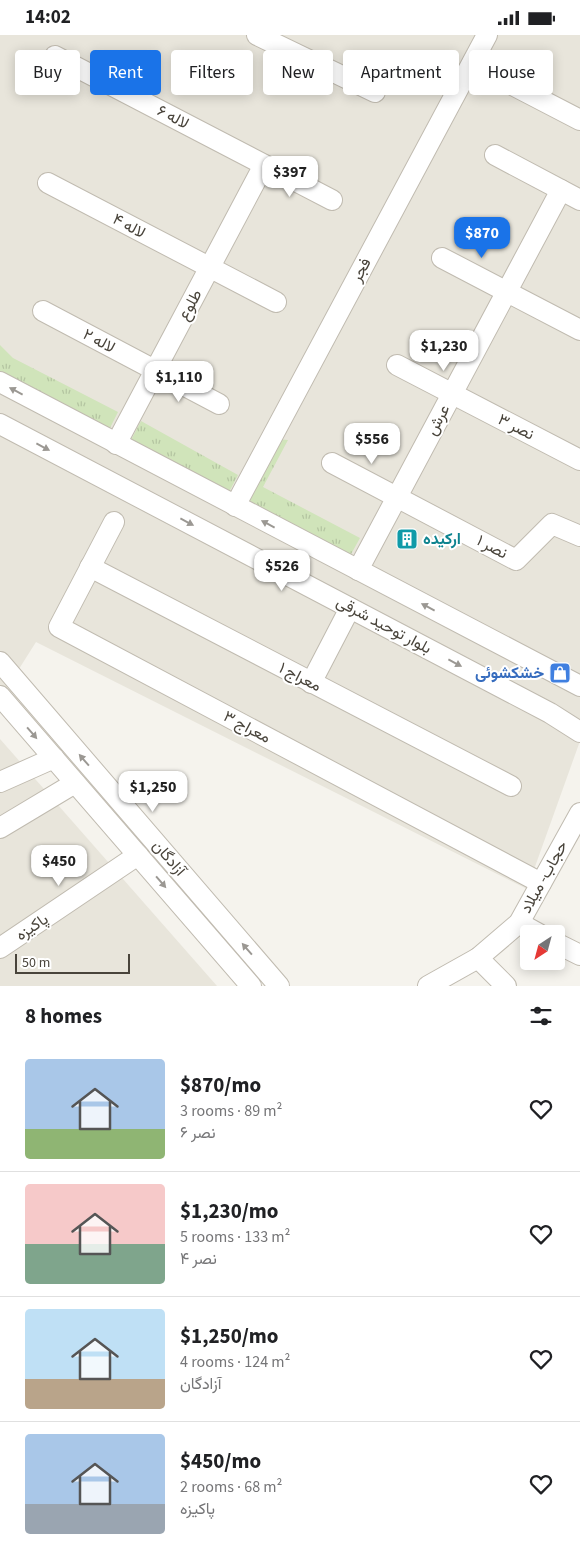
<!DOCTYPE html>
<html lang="en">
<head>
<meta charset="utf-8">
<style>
	body { margin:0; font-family:"Source Sans 3",Vazirmatn,sans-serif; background:#f6f6f6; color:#202124; height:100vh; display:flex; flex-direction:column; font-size:19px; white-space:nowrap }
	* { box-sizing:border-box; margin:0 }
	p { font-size:16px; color:#757577 }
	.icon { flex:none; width:28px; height:28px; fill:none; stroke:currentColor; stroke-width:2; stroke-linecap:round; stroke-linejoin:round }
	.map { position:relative; height:951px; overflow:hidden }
	.drawer { display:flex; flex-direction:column; background:#fff; flex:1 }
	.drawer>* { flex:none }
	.hud { position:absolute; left:15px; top:15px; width:550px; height:45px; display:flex; gap:10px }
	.needle { width:32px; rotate:216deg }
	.tools { position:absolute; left:520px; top:890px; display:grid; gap:10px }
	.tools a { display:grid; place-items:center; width:45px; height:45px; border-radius:5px; background:#fff; box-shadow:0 2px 12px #0003; font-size:25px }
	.scale { position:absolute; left:15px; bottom:12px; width:115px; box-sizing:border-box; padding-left:5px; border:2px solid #49443b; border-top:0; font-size:14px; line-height:18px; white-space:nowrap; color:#49443b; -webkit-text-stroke:4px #fff; paint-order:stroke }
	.price { position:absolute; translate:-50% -42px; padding:0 11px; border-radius:10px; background:#fff; color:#222; font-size:16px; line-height:32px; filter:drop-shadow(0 1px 2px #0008) }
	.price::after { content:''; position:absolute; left:50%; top:30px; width:15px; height:11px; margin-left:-8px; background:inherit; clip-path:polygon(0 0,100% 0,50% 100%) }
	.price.on { background:#1a73e8; color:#fff }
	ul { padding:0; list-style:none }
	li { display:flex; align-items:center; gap:15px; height:125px; padding:0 25px }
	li+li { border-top:1px solid #e0e0e0 }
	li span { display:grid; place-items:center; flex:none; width:140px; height:100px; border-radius:5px; color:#555 }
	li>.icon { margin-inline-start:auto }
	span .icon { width:60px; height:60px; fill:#fffc; stroke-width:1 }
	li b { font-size:21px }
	h2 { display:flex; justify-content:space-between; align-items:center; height:60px; padding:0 25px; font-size:21px }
	.chip { padding:0 18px; border-radius:5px; background:#fff; box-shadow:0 2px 12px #0003; font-size:18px; line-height:45px }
	.chip.on { background:#1a73e8; color:#fff }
	.status { display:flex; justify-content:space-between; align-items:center; height:35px; padding:0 25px; background:#fff; direction:ltr }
	.status svg { height:14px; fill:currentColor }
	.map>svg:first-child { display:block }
	.residential { fill:#e8e5db }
	.grass { fill:url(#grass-tufts) }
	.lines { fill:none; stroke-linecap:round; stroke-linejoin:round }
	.minor-casing { stroke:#c0bbb0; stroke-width:22 }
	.minor { stroke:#fff; stroke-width:20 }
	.oneway { fill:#9b9893 }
	.labels { text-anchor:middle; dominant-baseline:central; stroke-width:4; stroke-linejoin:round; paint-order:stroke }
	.street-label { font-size:16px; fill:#49443b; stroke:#fff }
	.culture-label { font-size:16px; font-weight:bold; fill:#0d838f; stroke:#fff; text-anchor:start }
	.shop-label { font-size:16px; font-weight:bold; fill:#366cbe; stroke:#fff; text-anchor:end }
</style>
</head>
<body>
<div class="status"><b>14:02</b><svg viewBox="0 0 49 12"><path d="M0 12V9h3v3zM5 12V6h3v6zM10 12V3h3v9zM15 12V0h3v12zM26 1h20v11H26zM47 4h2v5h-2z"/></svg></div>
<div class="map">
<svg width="580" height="951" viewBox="0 0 580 951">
	<defs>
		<pattern id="grass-tufts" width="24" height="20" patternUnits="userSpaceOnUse" patternTransform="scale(1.25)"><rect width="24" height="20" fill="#d0e4ba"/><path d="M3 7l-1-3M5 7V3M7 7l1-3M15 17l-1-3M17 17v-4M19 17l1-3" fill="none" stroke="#b4c5a1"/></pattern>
	</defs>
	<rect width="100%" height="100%" fill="#f5f3ed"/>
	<g class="residential">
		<path d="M 0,0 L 580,0 L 580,706 L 527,854 L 36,607 L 0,664 Z"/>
		<path d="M 0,704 L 217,951 L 0,951 Z"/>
	</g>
	<g class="grass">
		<path d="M 0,310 L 13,323 L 118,377 L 109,395 L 0,340 Z"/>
		<path d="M 141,386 L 238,440 L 228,459 L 131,405 Z"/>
		<path d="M 277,404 L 288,405 L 263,452 L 360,503 L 350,521 L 245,465 Z"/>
	</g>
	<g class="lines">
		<g class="minor-casing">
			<g id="minor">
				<path d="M 257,0 L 375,57"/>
				<path d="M 55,21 L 332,165"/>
				<path d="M 472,29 L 580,85"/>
				<path d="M 495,120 L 580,165"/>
				<path d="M 48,148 L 276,267"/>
				<path d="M 442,223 L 580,295"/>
				<path d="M 43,276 L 219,369"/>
				<path d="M 397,330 L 580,425"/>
				<path d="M 0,347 L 580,651"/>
				<path d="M 0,389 L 550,678 L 580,697"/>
				<path d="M 116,409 L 264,130"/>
				<path d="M 332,428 L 516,525 L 552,489 L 580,501"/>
				<path d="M 235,471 L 487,0"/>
				<path d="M 114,487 L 59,592 L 541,848"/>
				<path d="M 90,532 L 511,751"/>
				<path d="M 358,535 L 561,155"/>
				<path d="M 0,627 L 279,951"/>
				<path d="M 311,648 L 350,573"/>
				<path d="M 0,661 L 251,951"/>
				<path d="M 0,747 L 54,723"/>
				<path d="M 0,793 L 75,748"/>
				<path d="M 519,888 L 539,899"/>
				<path d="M 556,908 L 580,920"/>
				<path d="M 0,913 L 138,820"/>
				<path d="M 478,923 L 506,951"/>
				<path d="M 428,951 L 478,923 L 519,888 L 580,778"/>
			</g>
		</g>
		<use href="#minor" class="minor"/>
	</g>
	<defs><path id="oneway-solid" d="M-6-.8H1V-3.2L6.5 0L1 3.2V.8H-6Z" transform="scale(1.25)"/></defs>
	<g class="oneway">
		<use href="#oneway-solid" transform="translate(16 356) rotate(-152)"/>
		<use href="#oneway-solid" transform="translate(43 412) rotate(28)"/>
		<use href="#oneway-solid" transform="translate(187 487) rotate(28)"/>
		<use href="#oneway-solid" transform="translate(268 489) rotate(-152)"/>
		<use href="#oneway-solid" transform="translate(428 572) rotate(-152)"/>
		<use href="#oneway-solid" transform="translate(455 628) rotate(28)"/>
		<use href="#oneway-solid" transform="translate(32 698) rotate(49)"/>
		<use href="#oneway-solid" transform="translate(84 725) rotate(-131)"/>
		<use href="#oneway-solid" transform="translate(161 847) rotate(49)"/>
		<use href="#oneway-solid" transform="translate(247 914) rotate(-131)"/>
	</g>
	<defs>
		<g id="building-square" transform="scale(1.125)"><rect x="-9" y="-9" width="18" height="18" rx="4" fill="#0f9aa8" stroke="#fff"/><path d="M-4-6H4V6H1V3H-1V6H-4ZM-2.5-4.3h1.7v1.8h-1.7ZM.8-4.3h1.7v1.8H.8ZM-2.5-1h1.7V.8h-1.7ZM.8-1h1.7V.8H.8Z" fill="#fff"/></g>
		<g id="shop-square" transform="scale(1.125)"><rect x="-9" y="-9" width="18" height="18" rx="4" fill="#3f7fe0" stroke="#fff"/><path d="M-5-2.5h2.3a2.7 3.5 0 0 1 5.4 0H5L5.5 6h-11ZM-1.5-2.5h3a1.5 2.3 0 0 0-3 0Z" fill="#fff"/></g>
	</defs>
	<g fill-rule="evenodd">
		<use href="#building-square" x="407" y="504"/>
		<use href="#shop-square" x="560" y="638"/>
	</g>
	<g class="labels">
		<g class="street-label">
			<text transform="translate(173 82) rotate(28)">لاله ۶</text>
			<text transform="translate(129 191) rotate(28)">لاله ۴</text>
			<text transform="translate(361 235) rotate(-62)">فجر</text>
			<text transform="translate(190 270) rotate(-62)">طلوع</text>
			<text transform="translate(99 306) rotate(28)">لاله ۲</text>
			<text transform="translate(438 385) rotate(-62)">عرش</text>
			<text transform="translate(516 392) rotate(27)">نصر ۳</text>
			<text transform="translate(492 512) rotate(28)">نصر ۱</text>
			<text transform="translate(384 590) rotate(28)">بلوار توحید شرقی</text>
			<text transform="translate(300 642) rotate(27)">معراج ۱</text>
			<text transform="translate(247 692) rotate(28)">معراج ۳</text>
			<text transform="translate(169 823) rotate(49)">آزادگان</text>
			<text transform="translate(544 842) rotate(-61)">حجاب- میلاد</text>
			<text transform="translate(32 892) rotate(-34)">پاکیزه</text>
		</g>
		<g class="culture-label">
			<text x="423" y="504">ارکیده</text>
		</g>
		<g class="shop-label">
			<text x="544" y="638">خشکشوئی</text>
		</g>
	</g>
</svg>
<div class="tools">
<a><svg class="needle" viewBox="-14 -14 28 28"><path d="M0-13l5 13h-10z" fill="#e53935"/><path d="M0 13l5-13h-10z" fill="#757577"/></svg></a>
</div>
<div class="scale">50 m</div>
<b class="price" style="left:290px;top:163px">$397</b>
<b class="price on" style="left:482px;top:224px">$870</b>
<b class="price" style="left:444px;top:337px">$1,230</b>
<b class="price" style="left:179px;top:368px">$1,110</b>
<b class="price" style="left:372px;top:430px">$556</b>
<b class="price" style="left:282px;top:557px">$526</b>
<b class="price" style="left:153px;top:778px">$1,250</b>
<b class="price" style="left:59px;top:852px">$450</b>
<div class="hud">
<a class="chip">Buy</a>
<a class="chip on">Rent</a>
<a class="chip">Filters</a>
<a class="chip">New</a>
<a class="chip">Apartment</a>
<a class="chip">House</a>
</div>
</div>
<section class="drawer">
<h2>8 homes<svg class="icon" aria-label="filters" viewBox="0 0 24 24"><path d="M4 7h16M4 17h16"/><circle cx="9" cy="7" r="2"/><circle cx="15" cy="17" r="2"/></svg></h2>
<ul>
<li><span style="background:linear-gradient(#a9c7e8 70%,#8fb573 0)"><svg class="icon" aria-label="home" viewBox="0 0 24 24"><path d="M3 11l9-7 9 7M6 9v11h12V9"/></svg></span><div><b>$870/mo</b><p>3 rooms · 89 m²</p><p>نصر ۶</p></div><svg class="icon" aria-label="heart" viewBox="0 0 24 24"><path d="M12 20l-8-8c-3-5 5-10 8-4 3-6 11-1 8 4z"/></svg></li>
<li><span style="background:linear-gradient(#f6c9c9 60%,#7fa58c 0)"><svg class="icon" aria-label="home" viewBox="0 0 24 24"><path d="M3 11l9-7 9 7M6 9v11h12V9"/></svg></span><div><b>$1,230/mo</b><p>5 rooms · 133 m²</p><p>نصر ۴</p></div><svg class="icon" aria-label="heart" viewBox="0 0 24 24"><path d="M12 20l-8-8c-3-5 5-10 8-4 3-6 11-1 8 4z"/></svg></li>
<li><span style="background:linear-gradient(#bfe0f5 70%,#b9a48a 0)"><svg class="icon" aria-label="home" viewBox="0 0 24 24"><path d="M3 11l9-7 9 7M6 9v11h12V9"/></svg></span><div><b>$1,250/mo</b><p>4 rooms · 124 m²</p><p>آزادگان</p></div><svg class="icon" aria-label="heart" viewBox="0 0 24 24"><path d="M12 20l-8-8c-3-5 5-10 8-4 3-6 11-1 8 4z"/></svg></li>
<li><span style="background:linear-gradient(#a9c7e8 70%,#9aa5b1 0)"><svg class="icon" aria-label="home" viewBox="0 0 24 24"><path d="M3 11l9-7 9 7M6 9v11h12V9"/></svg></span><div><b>$450/mo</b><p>2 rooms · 68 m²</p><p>پاکیزه</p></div><svg class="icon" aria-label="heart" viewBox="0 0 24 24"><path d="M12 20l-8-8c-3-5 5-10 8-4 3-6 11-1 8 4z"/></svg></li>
</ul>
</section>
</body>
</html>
